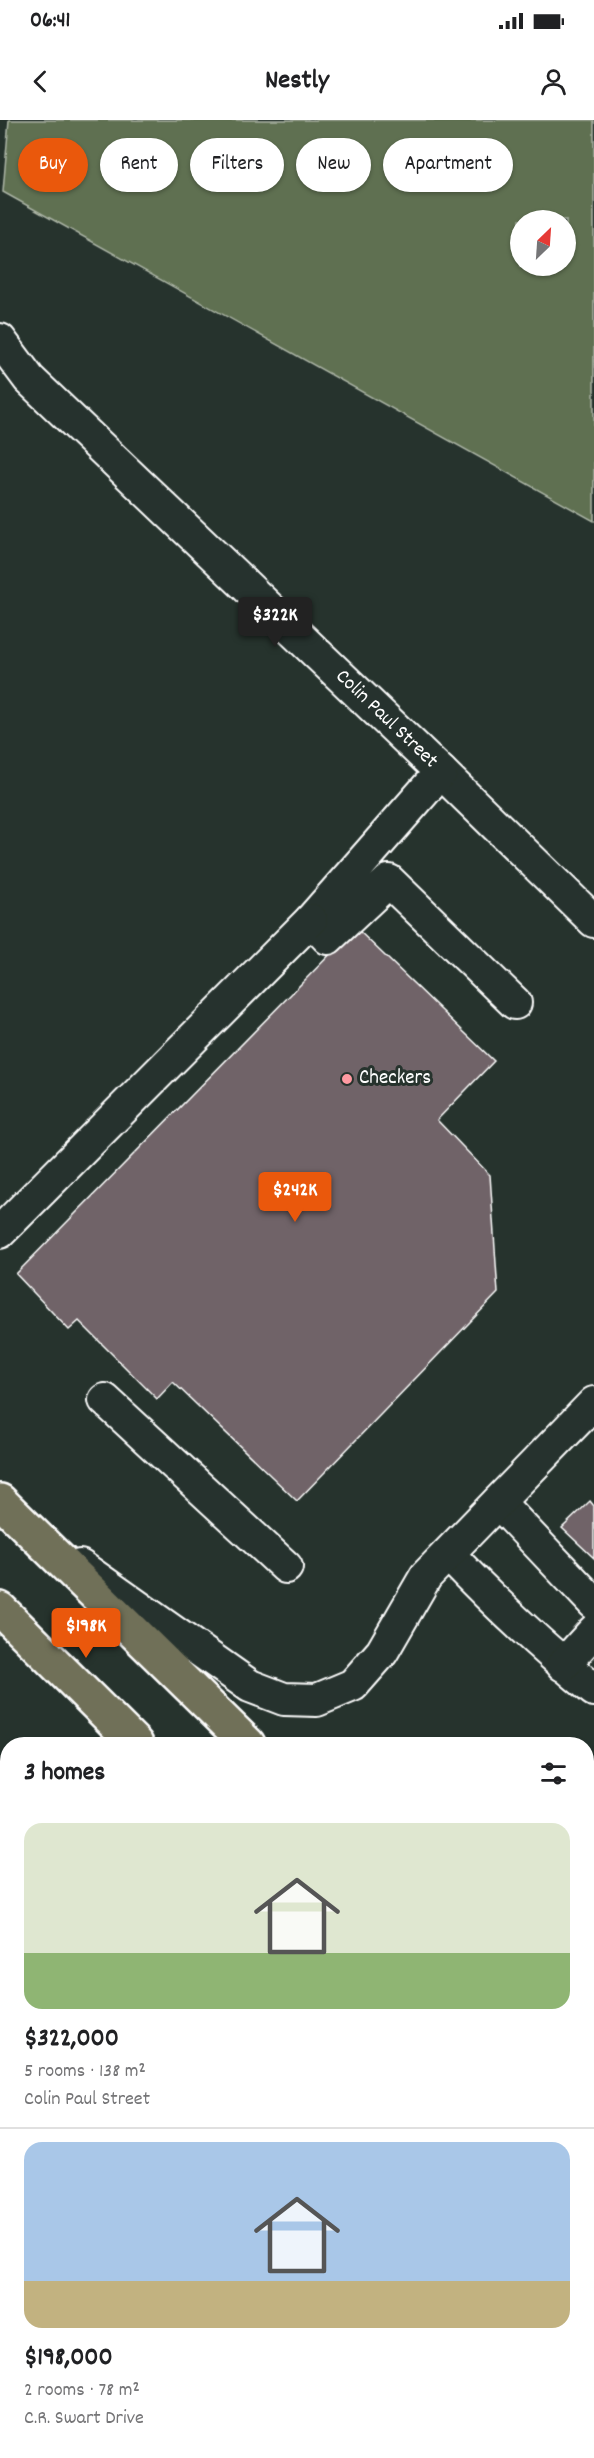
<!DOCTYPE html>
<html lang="en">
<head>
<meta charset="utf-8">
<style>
	body { margin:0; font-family:Dekko,sans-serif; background:#f2f2f2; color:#202124; height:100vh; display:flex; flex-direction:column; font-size:22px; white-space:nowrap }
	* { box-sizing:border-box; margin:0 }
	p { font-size:20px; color:#757577 }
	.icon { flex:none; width:33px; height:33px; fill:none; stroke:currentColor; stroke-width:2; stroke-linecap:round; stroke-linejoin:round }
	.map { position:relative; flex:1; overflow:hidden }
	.drawer { position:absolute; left:0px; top:1617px; width:594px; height:722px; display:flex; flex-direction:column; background:#fff; border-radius:24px 24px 0 0; box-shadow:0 2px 4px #0004 }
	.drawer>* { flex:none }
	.banner { position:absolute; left:18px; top:18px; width:558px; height:54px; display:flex; gap:12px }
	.needle { width:39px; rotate:25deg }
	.controls { position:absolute; left:510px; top:90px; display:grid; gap:12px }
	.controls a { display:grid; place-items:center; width:66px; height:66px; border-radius:50%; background:#fff; box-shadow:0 2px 4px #0004; font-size:30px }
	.price { position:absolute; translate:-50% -51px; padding:0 14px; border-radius:6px; background:#ea580c; color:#fff; font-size:20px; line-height:39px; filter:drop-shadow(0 2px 3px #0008) }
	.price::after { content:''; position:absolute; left:50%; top:36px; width:18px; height:14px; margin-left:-9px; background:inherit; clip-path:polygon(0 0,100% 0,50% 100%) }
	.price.active { background:#222; color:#fff }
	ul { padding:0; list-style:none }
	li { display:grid; align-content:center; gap:12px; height:318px; padding:0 24px }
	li+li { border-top:2px solid #e0e0e0 }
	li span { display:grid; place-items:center; height:186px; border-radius:18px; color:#555 }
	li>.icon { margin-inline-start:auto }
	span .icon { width:108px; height:108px; fill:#fffc; stroke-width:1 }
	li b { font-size:26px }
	h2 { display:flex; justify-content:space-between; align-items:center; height:72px; padding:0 24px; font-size:26px }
	.chip { padding:0 21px; border-radius:27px; background:#fff; box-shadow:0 2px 4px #0004; font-size:21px; line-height:54px }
	.chip.active { background:#ea580c; color:#fff }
	.status { display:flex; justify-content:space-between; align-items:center; height:42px; padding:0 30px; background:#fff; direction:ltr }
	.status svg { height:16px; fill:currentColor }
	header { display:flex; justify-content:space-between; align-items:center; height:78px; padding:0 24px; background:#fff; font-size:27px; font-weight:700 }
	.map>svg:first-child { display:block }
	.built { fill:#3c423e }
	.green { fill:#5e6f51; stroke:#aeb7a8; stroke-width:1.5; fill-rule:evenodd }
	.building { fill:#706467; stroke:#fff; stroke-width:1.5 }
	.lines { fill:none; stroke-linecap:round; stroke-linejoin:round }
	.minor-casing { stroke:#fff; stroke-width:36 }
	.major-casing { stroke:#fff; stroke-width:38 }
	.minor { stroke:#26332d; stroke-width:32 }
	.major { stroke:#706f59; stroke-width:33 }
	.poi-dot { fill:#ff9aa2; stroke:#26332d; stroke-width:2 }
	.labels { text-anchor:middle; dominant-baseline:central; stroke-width:6; stroke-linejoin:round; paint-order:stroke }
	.street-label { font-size:21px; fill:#fff; stroke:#26332d }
	.poi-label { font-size:21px; fill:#fff; stroke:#26332d; text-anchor:start }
</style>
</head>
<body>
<div class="status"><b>06:41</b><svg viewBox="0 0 49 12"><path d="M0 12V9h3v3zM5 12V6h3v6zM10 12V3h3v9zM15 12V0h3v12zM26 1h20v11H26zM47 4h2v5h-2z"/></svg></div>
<header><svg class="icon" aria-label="back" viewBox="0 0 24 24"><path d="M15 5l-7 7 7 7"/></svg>Nestly<svg class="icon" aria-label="person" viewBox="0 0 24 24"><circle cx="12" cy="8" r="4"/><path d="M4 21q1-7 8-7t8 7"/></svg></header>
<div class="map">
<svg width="594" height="2338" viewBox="0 0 594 2338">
	<rect width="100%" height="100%" fill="#26332d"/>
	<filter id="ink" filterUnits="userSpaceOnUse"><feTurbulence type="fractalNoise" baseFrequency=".0167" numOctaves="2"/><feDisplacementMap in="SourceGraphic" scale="12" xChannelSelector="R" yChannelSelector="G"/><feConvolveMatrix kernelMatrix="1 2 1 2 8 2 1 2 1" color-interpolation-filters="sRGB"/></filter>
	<g filter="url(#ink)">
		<path class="built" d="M 0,2070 L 8,2077 L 8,2240 L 0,2253 Z"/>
		<path class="green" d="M 9,0 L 594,0 L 594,401 L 3,72 ZM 520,100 L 566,100 L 566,146 L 520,146 Z"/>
		<g class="building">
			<path d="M 356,808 L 494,941 L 437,1000 L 490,1055 L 498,1173 L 297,1381 L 173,1262 L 157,1279 L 79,1201 L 69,1210 L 16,1154 Z"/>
			<path d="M 590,1381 L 594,1386 L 594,1438 L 562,1408 Z"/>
			<path d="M 441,2331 L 565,2331 L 573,2338 L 435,2338 Z"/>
		</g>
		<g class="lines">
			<g class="minor-casing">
				<g id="minor">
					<path id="s1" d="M 0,220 L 29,259 L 441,652 L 594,801"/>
					<path d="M 441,652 L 311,800 L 328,818 L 389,761 L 515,883"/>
					<path d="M 0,1112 L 311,800"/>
					<path d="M 105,1280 L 286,1447"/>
					<path d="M 498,1382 L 594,1483"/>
					<path d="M 448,1434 C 494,1482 543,1528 594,1570"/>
					<path d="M 80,1446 L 250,1566 L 284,1579 L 317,1580 L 353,1565 L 382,1532 L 426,1456 L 594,1283"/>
					<path d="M 563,1545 L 594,1511"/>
					<path d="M 586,1700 L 594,1685"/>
					<path d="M 586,1804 L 594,1797"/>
					<path d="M 0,1809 L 8,1806"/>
					<path d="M 0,1947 L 8,1953"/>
					<path d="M 0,2026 L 8,2033"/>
					<path d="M 584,2331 L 591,2338"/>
					<path d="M 60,2338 L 64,2331"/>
					<path d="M 101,2338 L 105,2331"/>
				</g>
			</g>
			<g class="major-casing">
				<g id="major">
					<path d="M 0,1381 L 248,1624"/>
					<path d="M 0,1489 L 136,1624"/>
					<path d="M 586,1951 L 594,1958"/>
					<path d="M 586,2064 L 594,2071"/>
				</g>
			</g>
			<use href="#minor" class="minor"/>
			<use href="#major" class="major"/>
		</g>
	</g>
	<circle class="poi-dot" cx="347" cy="959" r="6"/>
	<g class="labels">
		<g class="street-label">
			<text stroke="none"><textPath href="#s1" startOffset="542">Colin Paul Street</textPath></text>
		</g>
		<g class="poi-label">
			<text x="359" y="959">Checkers</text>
		</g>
	</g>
</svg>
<div class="controls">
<a><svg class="needle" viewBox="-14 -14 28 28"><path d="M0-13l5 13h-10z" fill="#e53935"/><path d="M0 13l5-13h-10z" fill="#757577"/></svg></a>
</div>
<b class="price active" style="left:275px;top:528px">$322K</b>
<b class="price" style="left:295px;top:1103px">$242K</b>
<b class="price" style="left:86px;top:1539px">$198K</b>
<div class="banner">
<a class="chip active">Buy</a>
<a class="chip">Rent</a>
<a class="chip">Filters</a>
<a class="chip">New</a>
<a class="chip">Apartment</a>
</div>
<section class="drawer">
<h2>3 homes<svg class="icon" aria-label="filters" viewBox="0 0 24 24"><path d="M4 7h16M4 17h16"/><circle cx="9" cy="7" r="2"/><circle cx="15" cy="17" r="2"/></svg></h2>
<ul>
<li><span style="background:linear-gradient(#dfe7d0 70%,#8fb573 0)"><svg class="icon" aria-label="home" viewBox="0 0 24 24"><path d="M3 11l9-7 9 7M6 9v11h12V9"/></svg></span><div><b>$322,000</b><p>5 rooms · 138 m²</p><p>Colin Paul Street</p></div></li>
<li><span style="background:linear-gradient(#a9c7e8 75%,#c2b280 0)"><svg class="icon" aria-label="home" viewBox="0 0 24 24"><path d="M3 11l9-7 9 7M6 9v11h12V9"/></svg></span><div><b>$198,000</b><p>2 rooms · 78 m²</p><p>C.R. Swart Drive</p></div></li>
</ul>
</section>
</div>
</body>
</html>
